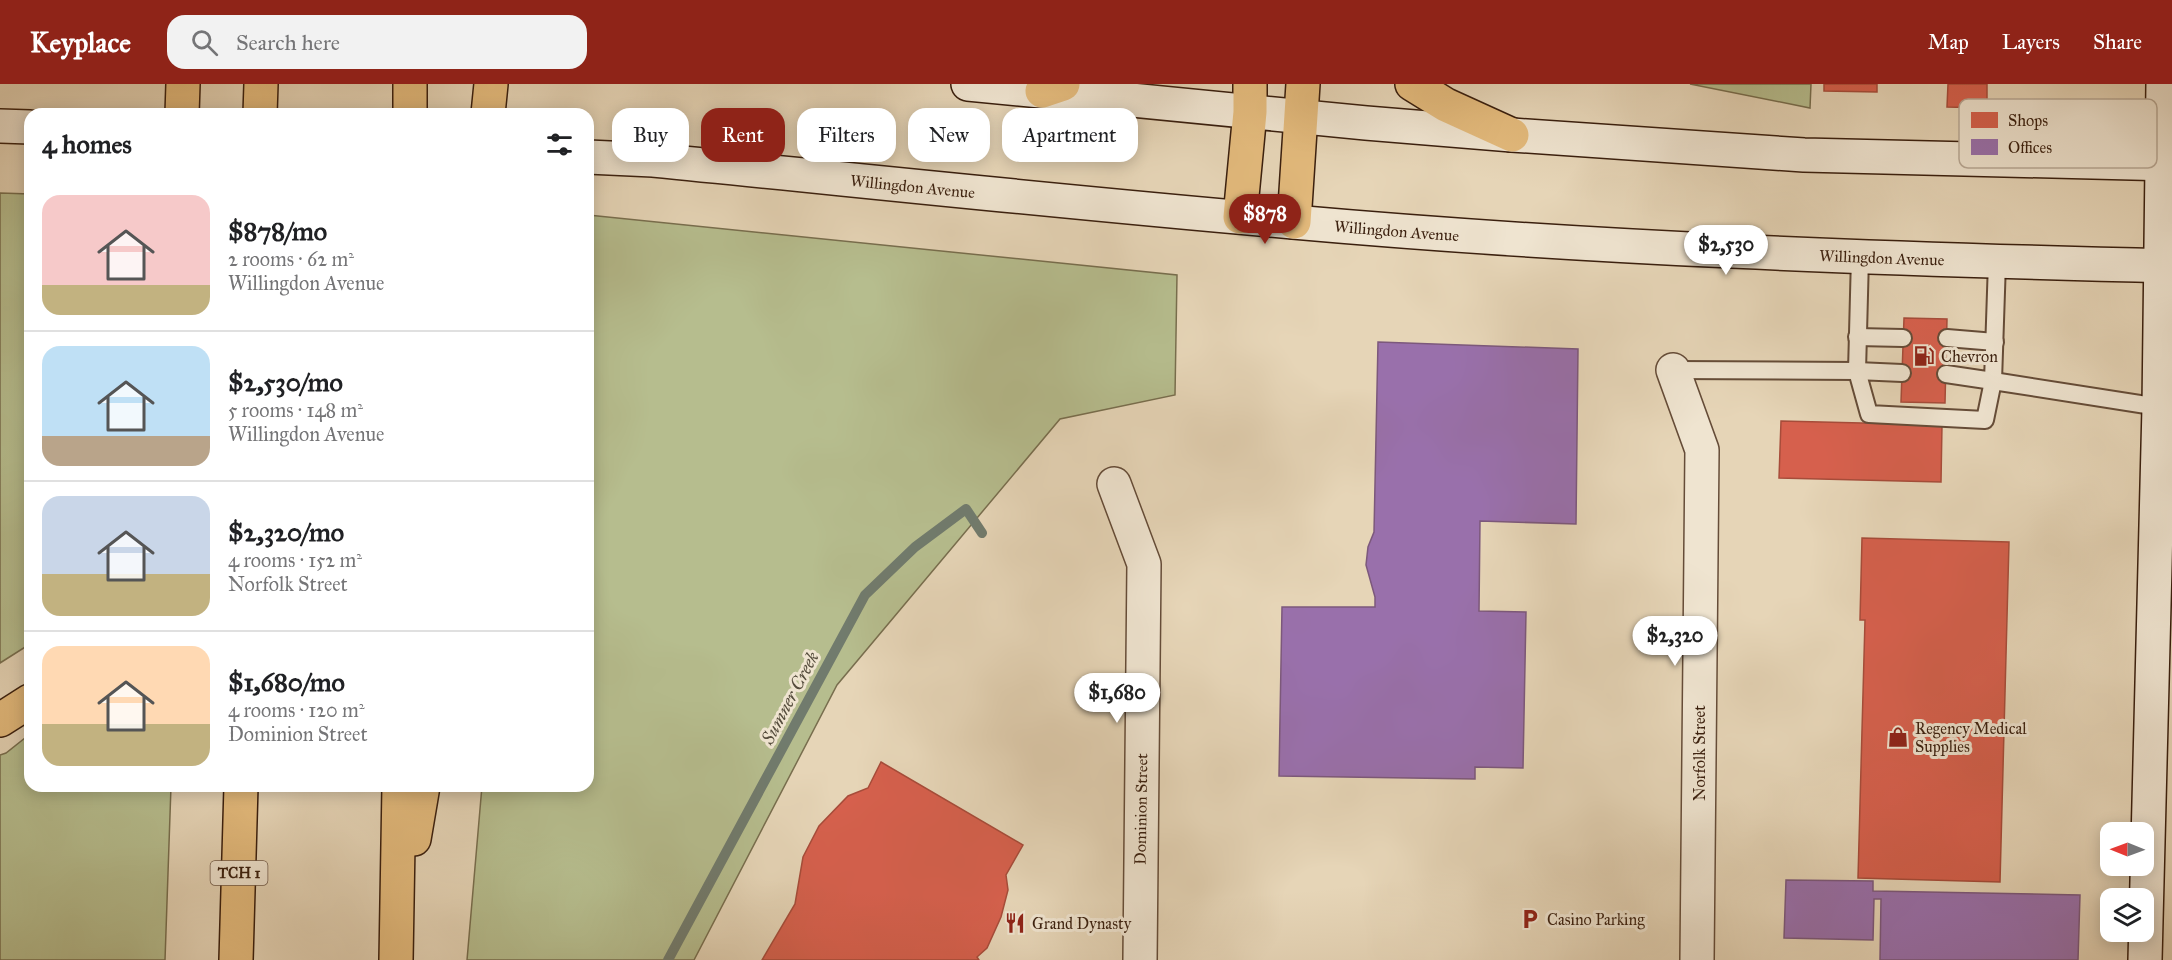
<!DOCTYPE html>
<html lang="en">
<head>
<meta charset="utf-8">
<style>
	body { margin:0; font-family:"IM FELL Great Primer",serif; background:#f2f2f2; color:#202124; height:100vh; display:flex; flex-direction:column; font-size:22px; white-space:nowrap }
	* { box-sizing:border-box; margin:0 }
	p { font-size:20px; color:#757577 }
	.icon { flex:none; width:33px; height:33px; fill:none; stroke:currentColor; stroke-width:2; stroke-linecap:round; stroke-linejoin:round }
	.map { position:relative; flex:1; overflow:hidden }
	.details { position:absolute; left:24px; top:24px; width:570px; height:684px; display:flex; flex-direction:column; background:#fff; border-radius:18px; box-shadow:0 3px 15px #0003 }
	.details>* { flex:none }
	.top-card { position:absolute; left:612px; top:24px; width:570px; height:54px; display:flex; gap:12px }
	.needle { width:39px; rotate:271deg }
	.buttons { position:absolute; left:2100px; top:738px; display:grid; gap:12px }
	.buttons a { display:grid; place-items:center; width:54px; height:54px; border-radius:12px; background:#fff; box-shadow:0 3px 15px #0003; font-size:30px }
	.price { position:absolute; translate:-50% -51px; padding:0 14px; border-radius:21px; background:#fff; color:#222; font-size:20px; line-height:39px; filter:drop-shadow(0 2px 3px #0008) }
	.price::after { content:''; position:absolute; left:50%; top:36px; width:18px; height:14px; margin-left:-9px; background:inherit; clip-path:polygon(0 0,100% 0,50% 100%) }
	.price.on { background:#8f2418; color:#fff }
	ul { padding:0; list-style:none }
	li { display:flex; align-items:center; gap:18px; height:150px; padding:0 18px }
	li+li { border-top:2px solid #e0e0e0 }
	li span { display:grid; place-items:center; flex:none; width:168px; height:120px; border-radius:18px; color:#555 }
	li>.icon { margin-inline-start:auto }
	span .icon { width:72px; height:72px; fill:#fffc; stroke-width:1 }
	li b { font-size:26px }
	h2 { display:flex; justify-content:space-between; align-items:center; height:72px; padding:0 18px; font-size:26px }
	.chip { padding:0 21px; border-radius:18px; background:#fff; box-shadow:0 3px 15px #0003; font-size:21px; line-height:54px }
	.chip.on { background:#8f2418; color:#fff }
	header { display:flex; align-items:center; gap:36px; box-sizing:border-box; height:84px; padding:0 30px; background:#8f2418; color:#fff }
	header strong { font-size:28px }
	nav { display:flex; gap:33px; margin-inline-start:auto; font-size:21px }
	.search { width:420px; height:54px; background:#f2f2f2; display:flex; align-items:center; gap:15px; box-sizing:border-box; padding:0 21px; border-radius:18px; color:#757577; font-size:22px }
	.map>svg:first-child { display:block }
	.green { fill:#b6bd8e; stroke:#786e4e; stroke-width:1.5 }
	.shops { fill:#d6604d; stroke:#a74c3a; stroke-width:1.5 }
	.offices { fill:#9970ab; stroke:#7c587c; stroke-width:1.5 }
	.lines { fill:none; stroke-linecap:round; stroke-linejoin:round }
	.stream { stroke:#717b6d; stroke-width:10 }
	.service-casing { stroke:#654c38; stroke-width:20 }
	.minor-casing { stroke:#654c38; stroke-width:36 }
	.secondary-casing { stroke:#3a1f0e; stroke-width:36 }
	.motorway-casing { stroke:#3a1f0e; stroke-width:36 }
	.service { stroke:#efe4d0; stroke-width:16 }
	.minor { stroke:#efe4d0; stroke-width:33 }
	.secondary { stroke:#efe4d0; stroke-width:33 }
	.motorway { stroke:#e3ba7c; stroke-width:33 }
	.labels { text-anchor:middle; dominant-baseline:central; stroke-width:6; stroke-linejoin:round; paint-order:stroke }
	.shield { fill:#efe4d0; stroke:#705a48; stroke-width:1.5 }
	.shield-label { font-size:15px; font-weight:bold; fill:#3a1f0e }
	.street-label { font-size:16px; fill:#3a1f0e; stroke:#efe4d0 }
	.poi-label { font-size:16px; fill:#3a1f0e; stroke:#efe4d0; text-anchor:start }
	.water-label { font-size:18px; font-style:italic; fill:#564d3d; stroke:#efe4d0 }
	.key { fill:#efe4d0; stroke:#b9a996; stroke-width:1.5 }
	.key-label { font-size:16px; fill:#3a1f0e }
</style>
</head>
<body>
<header>
<strong>Keyplace</strong>
<div class="search"><svg class="icon" aria-label="search" viewBox="0 0 24 24"><circle cx="10" cy="10" r="6"/><path d="M15 15l6 6"/></svg>Search here</div>
<nav><a>Map</a><a>Layers</a><a>Share</a></nav>
</header>
<div class="map">
<svg width="2172" height="876" viewBox="0 0 2172 876">
	<rect width="100%" height="100%" fill="#e6d5b7"/>
	<filter id="stains"><feTurbulence type="fractalNoise" baseFrequency=".00333" numOctaves="4"/><feColorMatrix values="0 0 0 0 .2 0 0 0 0 .09 0 0 0 0 .02 0 0 0 .5 -.17"/></filter>
	<radialGradient id="worn" r=".72"><stop offset=".6" stop-color="#630" stop-opacity="0"/><stop offset="1" stop-color="#630" stop-opacity=".3"/></radialGradient>
	<g class="green">
		<path d="M 1690,0 L 1811,0 L 1810,24 Z"/>
		<path d="M 0,109 L 30,110 L 30,560 L 0,579 Z"/>
		<path d="M 588,131 L 1177,191 L 1175,311 L 1060,335 L 837,601 L 694,876 L 467,876 L 482,702 L 588,702 Z"/>
		<path d="M 30,650 L 30,702 L 171,702 L 165,876 L 0,876 L 0,671 L 6,669 Z"/>
	</g>
	<g class="shops">
		<path d="M 1824,0 L 1877,0 L 1877,8 L 1824,7 Z"/>
		<path d="M 1948,0 L 1987,0 L 1987,24 L 1947,23 Z"/>
		<path d="M 1904,234 L 1947,235 L 1945,319 L 1901,318 Z"/>
		<path d="M 1781,337 L 1942,341 L 1941,398 L 1779,394 Z"/>
		<path d="M 1862,454 L 2009,458 L 2000,798 L 1858,794 L 1865,536 L 1860,536 Z"/>
		<path d="M 881,678 L 1023,761 L 1006,791 L 1008,806 L 1001,833 L 987,864 L 977,873 L 979,876 L 762,876 L 795,820 L 803,773 L 819,742 L 848,712 L 868,704 Z"/>
	</g>
	<g class="offices">
		<path d="M 1378,258 L 1578,265 L 1576,440 L 1480,437 L 1479,527 L 1526,528 L 1523,684 L 1475,683 L 1475,695 L 1279,692 L 1282,523 L 1375,523 L 1375,513 L 1366,481 L 1368,463 L 1374,448 Z"/>
		<path d="M 1786,796 L 1873,797 L 1873,807 L 2080,811 L 2078,876 L 1880,876 L 1881,815 L 1874,815 L 1873,856 L 1784,854 Z"/>
	</g>
	<g class="lines">
		<path class="stream" d="M 668,876 L 865,511 L 915,463 L 966,425 L 982,449"/>
		<g class="service-casing">
			<g id="service">
				<path d="M 1857,253 L 1903,254"/>
				<path d="M 1947,254 L 1995,258"/>
				<path d="M 1673,286 L 1857,287 L 1860,173"/>
				<path d="M 1902,289 L 1857,287 L 1869,330 L 1985,336 L 1993,297 L 2159,323"/>
				<path d="M 1946,290 L 1993,297 L 1997,178"/>
			</g>
		</g>
		<g class="minor-casing">
			<g id="minor">
				<path d="M 1673,286 L 1702,366 L 1697,876"/>
				<path d="M 1114,400 L 1144,480 L 1140,876"/>
			</g>
		</g>
		<g class="secondary-casing">
			<g id="secondary">
				<path d="M 968,0 L 1366,39 L 1512,51 L 1804,71 L 2172,80"/>
				<path d="M 0,42 L 30,43"/>
				<path id="s1" d="M 588,73 L 653,76 C 867,97 1080,120 1293,138 C 1585,164 1879,175 2172,182"/>
				<path d="M 2145,876 L 2159,323 L 2163,0"/>
			</g>
		</g>
		<g class="motorway-casing">
			<g id="motorway">
				<path d="M 1412,0 L 1446,21 L 1512,51"/>
				<path d="M 1042,7 L 1063,0"/>
				<path d="M 182,30 L 183,0"/>
				<path d="M 260,30 L 261,0"/>
				<path d="M 410,30 L 410,0"/>
				<path d="M 488,30 L 491,0"/>
				<path d="M 1240,133 L 1250,28 L 1250,0"/>
				<path d="M 1294,138 L 1303,0"/>
				<path d="M 0,636 L 30,617"/>
				<path d="M 414,755 L 423,702"/>
				<path d="M 236,876 L 241,702"/>
				<path d="M 396,876 L 399,702"/>
			</g>
		</g>
		<use href="#service" class="service"/>
		<use href="#minor" class="minor"/>
		<use href="#secondary" class="secondary"/>
		<use href="#motorway" class="motorway"/>
	</g>
	<defs>
		<g id="fuel-bare" transform="scale(1.62)"><path d="M-5.5-6h7V0h2V4h1.3V-2.5L3-4.5l.8-.8L6-3V5H2.5V1h-1V6h-7ZM-4.2-4.7v3.2H.2V-4.7Z" fill="#8f2418" stroke="#efe4d0" stroke-width="2.5" paint-order="stroke"/></g>
		<g id="shop-bare" transform="scale(1.62)"><path d="M-5-2.5h2.3a2.7 3.5 0 0 1 5.4 0H5L5.5 6h-11ZM-1.5-2.5h3a1.5 2.3 0 0 0-3 0Z" fill="#8f2418" stroke="#efe4d0" stroke-width="2.5" paint-order="stroke"/></g>
		<g id="parking-bare" transform="scale(1.62)"><path d="M-3.5-5.5H1a3.5 3.5 0 0 1 0 7H-1V5.5H-3.5ZM-1-3.4V-.6H.8a1.4 1.4 0 0 0 0-2.8Z" fill="#8f2418" stroke="#efe4d0" stroke-width="2.5" paint-order="stroke"/></g>
		<g id="restaurant-bare" transform="scale(1.62)"><path d="M-5-6h1v4h1v-4h1v4h1v-4h1v5L-1.5 .5V6h-2V.5L-5-1ZM5-6V6H3V1.5H1.5Q1.5-4 5-6Z" fill="#8f2418" stroke="#efe4d0" stroke-width="2.5" paint-order="stroke"/></g>
	</defs>
	<g fill-rule="evenodd">
		<use href="#fuel-bare" x="1924" y="272"/>
		<use href="#shop-bare" x="1898" y="653"/>
		<use href="#parking-bare" x="1530" y="835"/>
		<use href="#restaurant-bare" x="1015" y="839"/>
	</g>
	<g class="labels">
		<rect class="shield" x="210.5" y="777" width="57" height="24" rx="4.5"/>
		<g class="shield-label">
			<text x="239" y="789">TCH 1</text>
		</g>
		<g class="street-label">
			<text stroke="none"><textPath href="#s1" startOffset="326">Willingdon Avenue</textPath></text>
			<text stroke="none"><textPath href="#s1" startOffset="812">Willingdon Avenue</textPath></text>
			<text stroke="none"><textPath href="#s1" startOffset="1298">Willingdon Avenue</textPath></text>
			<text transform="translate(1699 669) rotate(-90)">Norfolk Street</text>
			<text transform="translate(1141 725) rotate(-89)">Dominion Street</text>
		</g>
		<g class="poi-label">
			<text x="1941" y="272">Chevron</text>
			<text x="1915" y="644">Regency Medical<tspan x="1915" dy="18">Supplies</tspan></text>
			<text x="1547" y="835">Casino Parking</text>
			<text x="1032" y="839">Grand Dynasty</text>
		</g>
		<g class="water-label">
			<text transform="translate(790 614) rotate(-62)">Sumner Creek</text>
		</g>
	</g>
	<rect x="1959" y="15" width="198" height="69" rx="9" class="key"/>
	<rect x="1971" y="28" width="27" height="16" fill="#d6604d"/>
	<rect x="1971" y="55" width="27" height="16" fill="#9970ab"/>
	<g class="key-label">
		<text x="2008" y="42">Shops</text>
		<text x="2008" y="69">Offices</text>
	</g>
	<rect width="100%" height="100%" filter="url(#stains)"/>
	<rect width="100%" height="100%" fill="url(#worn)"/>
</svg>
<div class="buttons">
<a><svg class="needle" viewBox="-14 -14 28 28"><path d="M0-13l5 13h-10z" fill="#e53935"/><path d="M0 13l5-13h-10z" fill="#757577"/></svg></a>
<a><svg class="icon" aria-label="layers" viewBox="0 0 24 24"><path d="M12 4l9 5-9 5-9-5zM3 14l9 5 9-5"/></svg></a>
</div>
<b class="price on" style="left:1265px;top:161px">$878</b>
<b class="price" style="left:1726px;top:192px">$2,530</b>
<b class="price" style="left:1675px;top:583px">$2,320</b>
<b class="price" style="left:1117px;top:640px">$1,680</b>
<div class="top-card">
<a class="chip">Buy</a>
<a class="chip on">Rent</a>
<a class="chip">Filters</a>
<a class="chip">New</a>
<a class="chip">Apartment</a>
</div>
<section class="details">
<h2>4 homes<svg class="icon" aria-label="filters" viewBox="0 0 24 24"><path d="M4 7h16M4 17h16"/><circle cx="9" cy="7" r="2"/><circle cx="15" cy="17" r="2"/></svg></h2>
<ul>
<li><span style="background:linear-gradient(#f6c9c9 75%,#c2b280 0)"><svg class="icon" aria-label="home" viewBox="0 0 24 24"><path d="M3 11l9-7 9 7M6 9v11h12V9"/></svg></span><div><b>$878/mo</b><p>2 rooms · 62 m²</p><p>Willingdon Avenue</p></div></li>
<li><span style="background:linear-gradient(#bfe0f5 75%,#b9a48a 0)"><svg class="icon" aria-label="home" viewBox="0 0 24 24"><path d="M3 11l9-7 9 7M6 9v11h12V9"/></svg></span><div><b>$2,530/mo</b><p>5 rooms · 148 m²</p><p>Willingdon Avenue</p></div></li>
<li><span style="background:linear-gradient(#c9d6e8 65%,#c2b280 0)"><svg class="icon" aria-label="home" viewBox="0 0 24 24"><path d="M3 11l9-7 9 7M6 9v11h12V9"/></svg></span><div><b>$2,320/mo</b><p>4 rooms · 152 m²</p><p>Norfolk Street</p></div></li>
<li><span style="background:linear-gradient(#ffd9b3 65%,#c2b280 0)"><svg class="icon" aria-label="home" viewBox="0 0 24 24"><path d="M3 11l9-7 9 7M6 9v11h12V9"/></svg></span><div><b>$1,680/mo</b><p>4 rooms · 120 m²</p><p>Dominion Street</p></div></li>
</ul>
</section>
</div>
</body>
</html>
